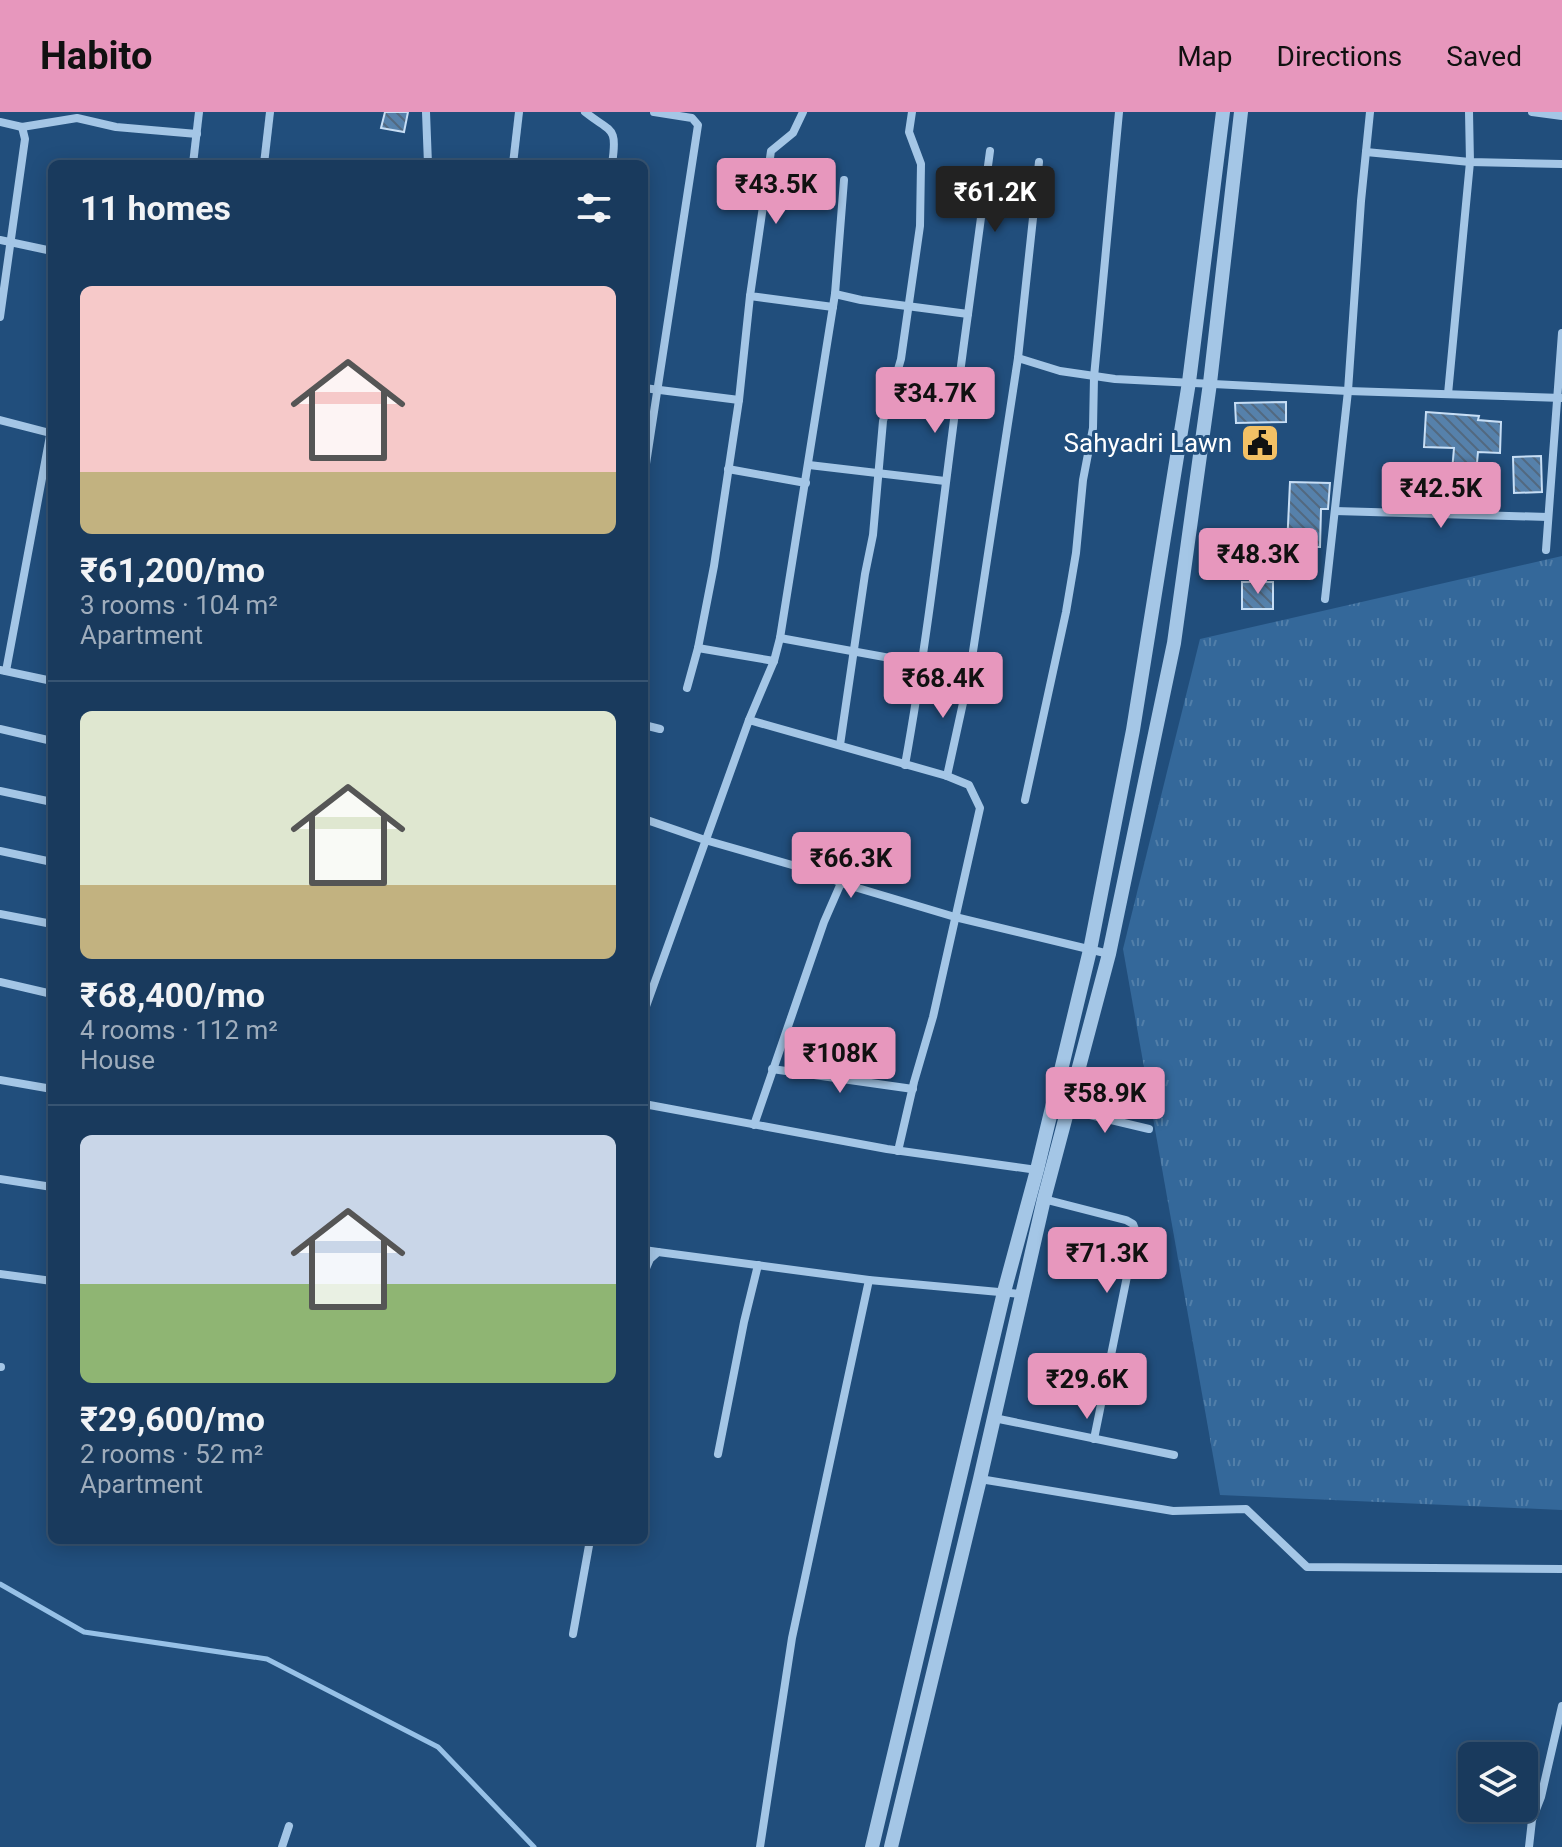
<!DOCTYPE html>
<html lang="en">
<head>
<meta charset="utf-8">
<style>
	body { margin:0; font-family:Roboto,sans-serif; background:#224163; color:#f1f3f6; height:100vh; display:flex; flex-direction:column; font-size:30px; white-space:nowrap }
	* { box-sizing:border-box; margin:0 }
	p { font-size:26px; color:#9fadbc }
	.icon { flex:none; width:44px; height:44px; fill:none; stroke:currentColor; stroke-width:2; stroke-linecap:round; stroke-linejoin:round }
	.map { position:relative; flex:1; overflow:hidden }
	.details { position:absolute; left:48px; top:48px; width:600px; height:1384px; display:flex; flex-direction:column; background:#193a5d; border-radius:12px; box-shadow:0 4px 20px #0003,0 0 0 2px #375472 }
	.details>* { flex:none }
	.fabs { position:absolute; left:1458px; top:1630px; display:grid; gap:16px }
	.fabs a { display:grid; place-items:center; width:80px; height:80px; border-radius:12px; background:#193a5d; box-shadow:0 4px 20px #0003,0 0 0 2px #375472; font-size:40px }
	.price { position:absolute; translate:-50% -68px; padding:0 18px; border-radius:8px; background:#e797bd; color:#111; font-size:26px; line-height:52px; filter:drop-shadow(0 2px 4px #0008) }
	.price::after { content:''; position:absolute; left:50%; top:48px; width:24px; height:18px; margin-left:-12px; background:inherit; clip-path:polygon(0 0,100% 0,50% 100%) }
	.price.selected { background:#222; color:#fff }
	ul { padding:0; list-style:none }
	li { display:grid; align-content:center; gap:16px; height:424px; padding:0 32px }
	li+li { border-top:2px solid #375472 }
	li span { display:grid; place-items:center; height:248px; border-radius:12px; color:#555 }
	li>.icon { margin-inline-start:auto }
	span .icon { width:144px; height:144px; fill:#fffc; stroke-width:1 }
	li b { font-size:34px }
	h2 { display:flex; justify-content:space-between; align-items:center; height:96px; padding:0 32px; font-size:34px }
	header { display:flex; align-items:center; gap:48px; box-sizing:border-box; height:112px; padding:0 40px; background:#e797bd; color:#111 }
	header strong { font-size:38px }
	nav { display:flex; gap:44px; margin-inline-start:auto; font-size:28px }
	.map>svg:first-child { display:block }
	.grass { fill:url(#grass-tufts) }
	.lines { fill:none; stroke-linecap:round; stroke-linejoin:round }
	.stream { stroke:#97c1e7; stroke-width:5 }
	.building { fill:url(#building-back-hatch); stroke:#c7def5; stroke-width:2 }
	.minor { stroke:#a4c6e6; stroke-width:8 }
	.tertiary { stroke:#a4c6e6; stroke-width:14 }
	.labels { text-anchor:middle; dominant-baseline:central; stroke-width:6; stroke-linejoin:round; paint-order:stroke }
	.poi-label { font-size:26px; fill:#fff; stroke:#214e7c; text-anchor:end }
</style>
</head>
<body>
<header>
<strong>Habito</strong>
<nav><a>Map</a><a>Directions</a><a>Saved</a></nav>
</header>
<div class="map">
<svg width="1562" height="1735" viewBox="0 0 1562 1735">
	<defs>
		<pattern id="grass-tufts" width="24" height="20" patternUnits="userSpaceOnUse" patternTransform="scale(2)"><rect width="24" height="20" fill="#34689a"/><path d="M3 7l-1-3M5 7V3M7 7l1-3M15 17l-1-3M17 17v-4M19 17l1-3" fill="none" stroke="#527fa9"/></pattern>
		<pattern id="building-back-hatch" width="6" height="6" patternUnits="userSpaceOnUse" patternTransform="scale(2)"><rect width="6" height="6" fill="#5681ab"/><path d="M-1 5l2 2M0 0l6 6M5-1l2 2" fill="none" stroke="#526980"/></pattern>
	</defs>
	<rect width="100%" height="100%" fill="#214e7c"/>
	<path class="grass" d="M 1562,444 L 1562,1398 L 1220,1383 L 1123,837 L 1200,527 Z"/>
	<g class="lines">
		<path class="stream" d="M 0,1472 L 84,1520 L 267,1547 L 438,1635 L 534,1735"/>
	</g>
	<g class="building">
		<path d="M 385,0 L 408,0 L 404,20 L 381,16 Z"/>
		<path d="M 1286,290 L 1286,310 L 1236,311 L 1235,291 Z"/>
		<path d="M 1426,300 L 1479,304 L 1478,308 L 1501,310 L 1500,341 L 1478,340 L 1474,384 L 1450,382 L 1454,336 L 1424,335 Z"/>
		<path d="M 1541,344 L 1542,380 L 1514,381 L 1513,345 Z"/>
		<path d="M 1290,370 L 1330,371 L 1328,397 L 1321,397 L 1320,435 L 1287,435 Z"/>
		<rect x="1242" y="470" width="31" height="27"/>
	</g>
	<g class="lines">
		<g class="minor">
			<path d="M 426,0 L 428,52"/>
			<path d="M 585,0 C 611,21 618,13 612,52"/>
			<path d="M 803,0 L 793,21 L 771,39 L 750,184 L 833,195"/>
			<path d="M 1532,0 L 1562,4"/>
			<path d="M 0,10 L 22,15 L 77,6 L 116,15 L 197,22"/>
			<path d="M 1366,40 L 1470,50 L 1562,52"/>
			<path d="M 193,52 L 199,0"/>
			<path d="M 264,52 L 270,0"/>
			<path d="M 513,52 L 519,0"/>
			<path d="M 0,128 L 52,139"/>
			<path d="M 835,182 L 861,188 L 968,202 C 947,352 932,503 905,653"/>
			<path d="M 968,202 L 990,39"/>
			<path d="M 0,205 L 25,27 L 22,15"/>
			<path d="M 1018,246 L 1039,50"/>
			<path d="M 644,276 L 739,288 L 750,184"/>
			<path d="M 1448,282 L 1470,50 L 1469,0"/>
			<path d="M 0,308 L 50,321"/>
			<path d="M 809,353 L 945,369"/>
			<path d="M 728,357 L 806,371"/>
			<path d="M 644,365 L 698,13 L 692,6 L 654,0"/>
			<path d="M 1335,399 L 1548,405"/>
			<path d="M 1546,438 L 1562,221"/>
			<path d="M 1325,487 L 1348,279 L 1361,89 L 1370,0"/>
			<path d="M 780,526 L 923,552"/>
			<path d="M 698,536 L 774,549"/>
			<path d="M 0,558 L 52,569"/>
			<path d="M 6,559 L 52,313"/>
			<path d="M 687,576 L 698,536 L 714,454 L 739,288"/>
			<path d="M 749,608 L 774,549 L 780,526 L 835,182 L 844,68"/>
			<path d="M 644,613 L 660,617"/>
			<path d="M 0,617 L 52,629"/>
			<path d="M 840,633 L 865,462 L 873,423 L 883,309 L 901,247 L 920,114 L 921,52 L 909,20 L 912,0"/>
			<path d="M 947,664 L 970,559 L 1018,246 L 1060,259 L 1115,267 L 1348,279 L 1562,286"/>
			<path d="M 0,679 L 52,690"/>
			<path d="M 1025,688 L 1066,500 L 1076,441 L 1083,368 L 1093,316 L 1094,265 L 1119,0"/>
			<path d="M 644,707 L 705,728 L 820,761 L 841,771 L 824,810 L 754,1013"/>
			<path d="M 0,739 L 52,750"/>
			<path d="M 841,771 L 955,805 L 1109,842"/>
			<path d="M 0,802 L 52,812"/>
			<path d="M 0,870 L 52,882"/>
			<path d="M 644,900 L 749,608 L 947,664 L 969,673 L 980,696 L 933,905 L 914,970 L 898,1039"/>
			<path d="M 772,957 L 913,977"/>
			<path d="M 0,968 L 52,977"/>
			<path d="M 644,992 L 887,1037 L 1037,1058"/>
			<path d="M 1069,998 L 1149,1017"/>
			<path d="M 0,1067 L 52,1075"/>
			<path d="M 1044,1087 L 1126,1108 L 1133,1112 L 1136,1120 L 1094,1327"/>
			<path d="M 644,1138 L 658,1140"/>
			<path d="M 644,1161 L 650,1147 L 658,1140 L 869,1168 L 1021,1182"/>
			<path d="M 0,1162 L 52,1169"/>
			<path d="M 0,1255 L 1,1255"/>
			<path d="M 994,1306 L 1174,1343"/>
			<path d="M 718,1342 L 744,1210 L 758,1153"/>
			<path d="M 980,1367 L 1173,1399 L 1246,1397 L 1307,1455 L 1562,1457"/>
			<path d="M 573,1522 L 590,1428"/>
			<path d="M 282,1735 L 289,1714"/>
			<path d="M 760,1735 L 792,1526 L 869,1168"/>
			<path d="M 1529,1735 L 1532,1708 L 1541,1685 L 1562,1594"/>
		</g>
		<g class="tertiary">
			<path d="M 872,1735 L 1004,1180 L 1037,1058 L 1090,838 L 1133,618 L 1189,270 L 1223,0"/>
			<path d="M 891,1735 L 980,1367 L 1044,1087 L 1109,842 L 1174,531 L 1210,271 L 1241,0"/>
		</g>
	</g>
	<defs>
		<g id="civic-square" transform="scale(2)"><rect x="-9" y="-9" width="18" height="18" rx="4" fill="#f3c165" stroke="#214e7c"/><path d="M-.6-6.5H3V-4.5H.6V-3L4-1V1h2V6H-6V1h2V-1L-.6-3ZM-1.2 2.5V6h2.4V2.5Z" fill="#111"/></g>
	</defs>
	<g fill-rule="evenodd">
		<use href="#civic-square" x="1260" y="331"/>
	</g>
	<g class="labels">
		<g class="poi-label">
			<text x="1232" y="331">Sahyadri Lawn</text>
		</g>
	</g>
</svg>
<div class="fabs">
<a><svg class="icon" aria-label="layers" viewBox="0 0 24 24"><path d="M12 4l9 5-9 5-9-5zM3 14l9 5 9-5"/></svg></a>
</div>
<b class="price" style="left:776px;top:114px">₹43.5K</b>
<b class="price selected" style="left:995px;top:122px">₹61.2K</b>
<b class="price" style="left:935px;top:323px">₹34.7K</b>
<b class="price" style="left:1441px;top:418px">₹42.5K</b>
<b class="price" style="left:1258px;top:484px">₹48.3K</b>
<b class="price" style="left:943px;top:608px">₹68.4K</b>
<b class="price" style="left:851px;top:788px">₹66.3K</b>
<b class="price" style="left:840px;top:983px">₹108K</b>
<b class="price" style="left:1105px;top:1023px">₹58.9K</b>
<b class="price" style="left:1107px;top:1183px">₹71.3K</b>
<b class="price" style="left:1087px;top:1309px">₹29.6K</b>
<section class="details">
<h2>11 homes<svg class="icon" aria-label="filters" viewBox="0 0 24 24"><path d="M4 7h16M4 17h16"/><circle cx="9" cy="7" r="2"/><circle cx="15" cy="17" r="2"/></svg></h2>
<ul>
<li><span style="background:linear-gradient(#f6c9c9 75%,#c2b280 0)"><svg class="icon" aria-label="home" viewBox="0 0 24 24"><path d="M3 11l9-7 9 7M6 9v11h12V9"/></svg></span><div><b>₹61,200/mo</b><p>3 rooms · 104 m²</p><p>Apartment</p></div></li>
<li><span style="background:linear-gradient(#dfe7d0 70%,#c2b280 0)"><svg class="icon" aria-label="home" viewBox="0 0 24 24"><path d="M3 11l9-7 9 7M6 9v11h12V9"/></svg></span><div><b>₹68,400/mo</b><p>4 rooms · 112 m²</p><p>House</p></div></li>
<li><span style="background:linear-gradient(#c9d6e8 60%,#8fb573 0)"><svg class="icon" aria-label="home" viewBox="0 0 24 24"><path d="M3 11l9-7 9 7M6 9v11h12V9"/></svg></span><div><b>₹29,600/mo</b><p>2 rooms · 52 m²</p><p>Apartment</p></div></li>
</ul>
</section>
</div>
</body>
</html>
